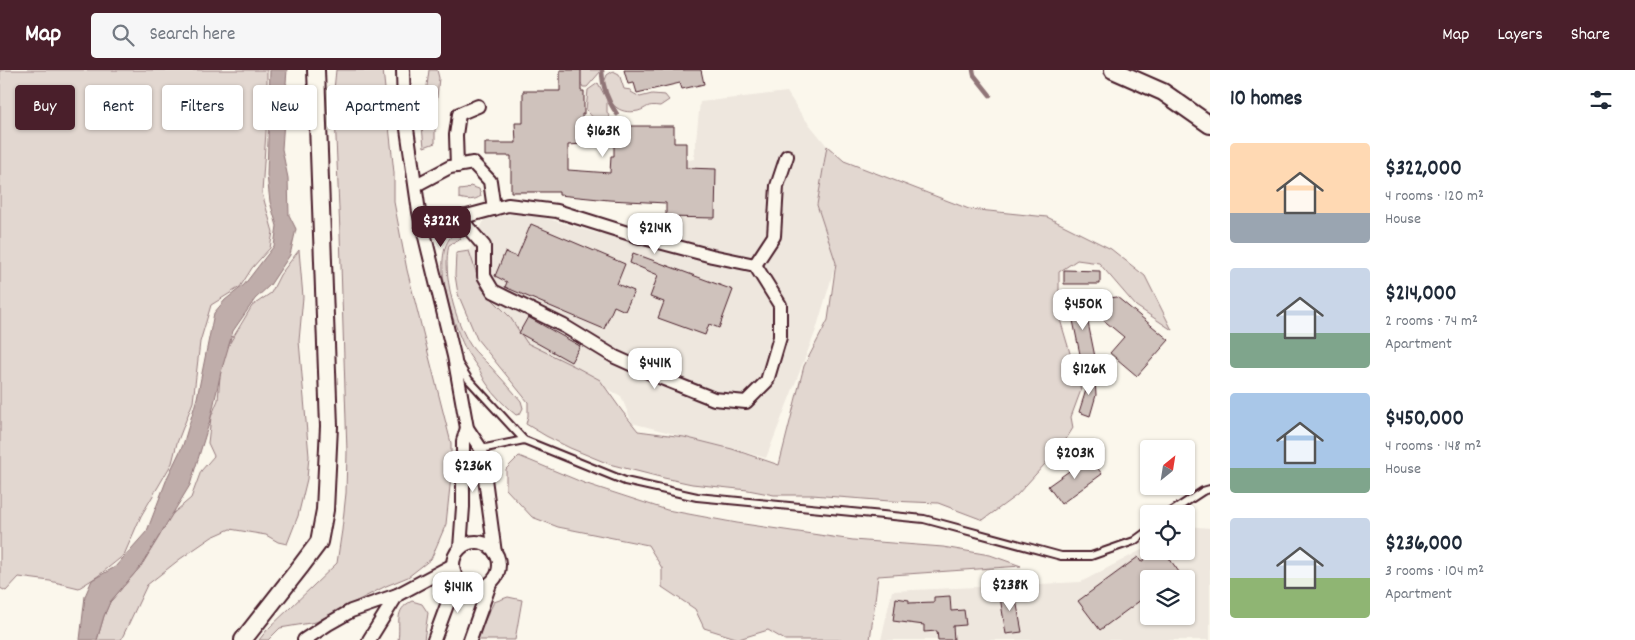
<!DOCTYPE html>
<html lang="en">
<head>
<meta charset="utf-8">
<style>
	body { margin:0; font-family:Dekko,sans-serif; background:#f6f6f7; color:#1f2937; height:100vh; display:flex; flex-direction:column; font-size:19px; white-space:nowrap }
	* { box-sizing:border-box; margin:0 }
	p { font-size:16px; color:#747a83 }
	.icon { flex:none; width:28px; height:28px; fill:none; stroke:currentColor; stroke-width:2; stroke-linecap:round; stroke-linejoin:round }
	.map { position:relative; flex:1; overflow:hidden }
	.sheet { display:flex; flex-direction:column; background:#fff; width:425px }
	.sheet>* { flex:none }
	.guide { position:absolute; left:15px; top:15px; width:475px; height:45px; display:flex; gap:10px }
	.needle { width:32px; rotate:30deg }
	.buttons { position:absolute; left:1140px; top:370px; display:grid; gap:10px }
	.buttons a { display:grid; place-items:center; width:55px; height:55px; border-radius:5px; background:#fff; box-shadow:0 1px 4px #0004; font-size:25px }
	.price { position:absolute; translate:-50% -42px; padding:0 11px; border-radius:10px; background:#fff; color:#222; font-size:16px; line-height:32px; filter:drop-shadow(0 1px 2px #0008) }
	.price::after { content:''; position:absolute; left:50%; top:30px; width:15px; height:11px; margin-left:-8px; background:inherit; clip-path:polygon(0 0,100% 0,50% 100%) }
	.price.on { background:#4a1f2b; color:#fff }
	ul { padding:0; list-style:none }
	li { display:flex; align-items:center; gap:15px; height:125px; padding:0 20px }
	li span { display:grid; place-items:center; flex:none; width:140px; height:100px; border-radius:5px; color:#555 }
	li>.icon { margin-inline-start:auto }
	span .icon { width:60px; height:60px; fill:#fffc; stroke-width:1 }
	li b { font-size:21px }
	h2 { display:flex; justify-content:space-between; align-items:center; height:60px; padding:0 20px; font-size:21px }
	.chip { padding:0 18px; border-radius:5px; background:#fff; box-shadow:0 1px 4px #0004; font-size:18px; line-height:45px }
	.chip.on { background:#4a1f2b; color:#fff }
	header { display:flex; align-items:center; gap:30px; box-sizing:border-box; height:70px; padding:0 25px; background:#4a1f2b; color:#fff }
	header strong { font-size:24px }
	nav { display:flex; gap:28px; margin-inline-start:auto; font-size:18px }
	.search { width:350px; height:45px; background:#f6f6f7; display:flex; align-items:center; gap:12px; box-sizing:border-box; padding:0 18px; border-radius:5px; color:#747a83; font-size:19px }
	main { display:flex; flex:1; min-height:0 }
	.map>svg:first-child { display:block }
	.built { fill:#eee7de; fill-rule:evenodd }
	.green { fill:#e2d7d0; stroke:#967b7e }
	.water { fill:#bfadaa; stroke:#907477 }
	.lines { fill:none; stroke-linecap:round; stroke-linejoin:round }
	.stream { stroke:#907477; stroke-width:4.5 }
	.building { fill:#cfc2bc; stroke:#4a1f2b }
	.service-casing { stroke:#4a1f2b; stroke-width:10 }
	.minor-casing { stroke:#4a1f2b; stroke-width:16 }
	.tertiary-casing { stroke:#4a1f2b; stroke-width:20 }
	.service { stroke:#fbf7ec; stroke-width:6 }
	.minor { stroke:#fbf7ec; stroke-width:12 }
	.tertiary { stroke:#fbf7ec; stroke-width:16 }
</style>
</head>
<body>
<header>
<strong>Map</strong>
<div class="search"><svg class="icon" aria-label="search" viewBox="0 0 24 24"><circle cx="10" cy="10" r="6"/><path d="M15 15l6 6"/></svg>Search here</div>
<nav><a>Map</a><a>Layers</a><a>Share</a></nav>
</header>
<main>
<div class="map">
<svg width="1210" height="570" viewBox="0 0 1210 570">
	<rect width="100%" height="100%" fill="#fbf7ec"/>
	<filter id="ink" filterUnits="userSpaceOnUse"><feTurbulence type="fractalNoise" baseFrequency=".02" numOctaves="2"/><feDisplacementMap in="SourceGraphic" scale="10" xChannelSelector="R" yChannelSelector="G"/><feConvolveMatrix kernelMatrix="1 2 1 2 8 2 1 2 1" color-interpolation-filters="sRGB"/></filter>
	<g filter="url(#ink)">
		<g class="built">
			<path d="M 787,22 L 801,44 L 827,76 L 817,135 L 836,193 L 816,260 L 766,388 L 632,353 L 621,326 L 585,307 L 531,283 L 462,195 L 485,149 L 525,142 L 600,164 L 668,159 L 667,95 L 694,89 L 700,32 Z"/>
			<path d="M 1186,456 L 1210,458 L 1210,570 L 881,570 L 892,521 L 1081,512 L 1149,476 L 1149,481 L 1186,481 ZM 1149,509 L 1186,509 L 1186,546 L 1149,546 Z"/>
		</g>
		<g class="green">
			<path d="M 0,0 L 267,0 L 267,46 L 262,123 L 273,162 L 270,178 L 252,198 L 240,217 L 211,235 L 200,272 L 193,332 L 177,373 L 172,393 L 141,446 L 124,485 L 98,506 L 79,518 L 50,511 L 19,507 L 6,521 L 0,518 Z"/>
			<path d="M 336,0 L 383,0 L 394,103 L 394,132 L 407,200 L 451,373 L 451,407 L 446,454 L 431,489 L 408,507 L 386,516 L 316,552 L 280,558 L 268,570 L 259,570 L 267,560 L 337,493 L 342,460 L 346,423 L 347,382 L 340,163 L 334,20 Z"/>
			<path d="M 429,0 L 437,0 L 439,8 L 435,46 L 435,73 L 424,77 L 422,56 Z"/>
			<path d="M 581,0 L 601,0 L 601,1 L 587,17 L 583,17 L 579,10 Z"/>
			<path d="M 613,1 L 619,4 L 624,19 L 631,20 L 631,22 L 640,27 L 652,24 L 665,25 L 669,30 L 660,36 C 645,34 649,38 638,41 C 617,45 609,33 603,15 L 607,5 Z"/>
			<path d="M 598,13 L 607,30 L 607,42 L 612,52 C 600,62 594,47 586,40 L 588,20 Z"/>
			<path d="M 827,76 L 844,91 L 969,139 L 1047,147 L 1111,179 L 1145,206 L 1172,260 L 1136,236 L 1099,193 L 1077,190 L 1059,202 L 1059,246 L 1081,320 L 1071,347 L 1073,358 L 1063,374 L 1017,425 L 983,450 L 938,433 L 890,431 L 812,425 L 774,425 L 748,420 L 692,414 L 664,408 L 609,394 L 570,378 L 546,366 L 526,354 L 528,346 L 528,332 L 477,269 L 458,224 L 455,205 L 456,183 L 469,181 L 482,219 L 510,247 L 527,273 L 576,297 L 600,310 L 622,341 L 638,361 L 684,367 L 732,379 L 779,395 L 804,296 L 828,250 L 836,193 L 817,135 Z"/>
			<path d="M 470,116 L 479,119 L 481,126 C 474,131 467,130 459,128 L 459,120 L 467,119 Z"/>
			<path d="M 456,162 L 461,168 L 449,175 C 442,203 455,252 471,276 C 476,283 484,290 490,296 C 500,307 511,319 521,331 L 523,338 L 520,344 L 516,345 C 505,336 495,326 487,314 C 484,310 482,305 480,301 C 475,293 469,286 465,278 C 453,253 427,182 456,162 Z"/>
			<path d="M 299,180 L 303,227 L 299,271 L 309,386 L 307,409 L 298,446 L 287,474 L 278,472 L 266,465 L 230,459 L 212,467 L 180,489 L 147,515 L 121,570 L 97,570 L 104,546 L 110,532 L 141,496 L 159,467 L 170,446 L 191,428 L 201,401 L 214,386 L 208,373 L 211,347 L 218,330 L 220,306 L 225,281 L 252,236 L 271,223 L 280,205 Z"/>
			<path d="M 519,386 L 584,413 L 667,440 L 737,453 L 853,470 L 943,477 L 990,485 L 1021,496 L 878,506 L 870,570 L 785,570 L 768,560 L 739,569 L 704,558 L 695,539 L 662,517 L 662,498 L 648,475 L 558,457 L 532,447 L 506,419 L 506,399 Z"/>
			<path d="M 508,527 L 522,530 L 515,570 L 475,570 L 494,532 Z"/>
			<path d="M 412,531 L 422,534 L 428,543 L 424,570 L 398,570 C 401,553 393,540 412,531 Z"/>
		</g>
		<path class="water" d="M 270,0 L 287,0 L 286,13 L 291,23 L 284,50 L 282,79 L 288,108 L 289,145 L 296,159 L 290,185 L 270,215 L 255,229 L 233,261 L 221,302 L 211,347 L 190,415 L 141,496 L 110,532 L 104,546 L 97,570 L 80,570 L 85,526 L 92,510 L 115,497 L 147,461 L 168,406 L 183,375 L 197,328 L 214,243 L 225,230 L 244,215 L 274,176 L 277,156 L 270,132 L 267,105 Z"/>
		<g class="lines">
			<g class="stream">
				<path d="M 602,0 C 602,17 607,30 617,44"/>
				<path d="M 973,0 L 974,5 L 990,25"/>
			</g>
		</g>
		<g class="building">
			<path d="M 560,0 L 581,0 L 581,21 L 584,21 L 584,44 L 582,44 L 583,74 L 568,75 L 568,100 L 610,103 L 611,86 L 614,86 L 614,56 L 674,56 L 674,73 L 686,73 L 686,98 L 716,99 L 715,148 L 666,147 L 666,133 L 609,130 L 559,125 L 559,122 L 511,122 L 511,86 L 485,86 L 485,73 L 516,73 L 515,53 L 523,53 L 523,21 L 560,21 Z"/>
			<path d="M 624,0 L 701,0 L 704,14 L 682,19 L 680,13 L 637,23 L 634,13 L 628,14 Z"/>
			<path d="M 531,154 L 625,194 L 617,214 L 634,221 L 625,241 L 614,236 L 604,259 L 505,217 L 507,212 L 495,206 L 505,182 L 517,187 Z"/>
			<path d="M 633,183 L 733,220 L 719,258 L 709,254 L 705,265 L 658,248 L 664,232 L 650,227 L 658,205 L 630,193 Z"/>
			<path d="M 1064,200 L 1100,201 L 1100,214 L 1064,214 Z"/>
			<path d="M 1117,227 L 1169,270 L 1137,306 L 1110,283 L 1124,267 L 1096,244 L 1110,228 Z"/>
			<path d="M 1084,233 L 1095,287 L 1081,289 L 1070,236 Z"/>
			<path d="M 528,247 L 580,276 L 571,292 L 519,263 Z"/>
			<path d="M 1094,295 L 1096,325 L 1090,346 L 1079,342 Z"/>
			<path d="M 1089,387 L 1102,404 L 1061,434 L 1048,416 Z"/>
			<path d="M 1156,481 L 1164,481 L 1184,509 L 1149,509 L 1149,524 L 1100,560 L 1078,531 L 1138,487 L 1141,492 Z"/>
			<path d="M 1014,519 L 1022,562 L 1006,564 L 999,521 Z"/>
			<path d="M 950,526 L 951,541 L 964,540 L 966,555 L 953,556 L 954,570 L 938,570 L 937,561 L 924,562 L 924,555 L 893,551 L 896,528 L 909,530 L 909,533 L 934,532 L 934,527 Z"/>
		</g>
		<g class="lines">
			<g class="service-casing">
				<g id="service">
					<path d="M 458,293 L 469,310 L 524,370"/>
					<path d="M 481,379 L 524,370 L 625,411 L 697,427 L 924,449 L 1061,486 L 1091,486 L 1134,471 L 1149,460"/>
					<path d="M 1168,444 L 1203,421 L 1210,419"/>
				</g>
			</g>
			<g class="minor-casing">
				<g id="minor">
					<path d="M 403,0 L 404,38 L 419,142 L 454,286 L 467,358 L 481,379 L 495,483"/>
					<path d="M 457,96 L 456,65 L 459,44 L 478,36"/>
					<path d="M 416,115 L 450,97 L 473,93 L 490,111 L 494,139"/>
					<path d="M 459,147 L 484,176 L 484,206 L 493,221 L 564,256 L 615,287 L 664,309 L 714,329 L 746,332 L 767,311 L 780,267 L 780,235 L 755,195"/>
					<path d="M 422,158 L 508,135 L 557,141 L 640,167 L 712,186 L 755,195 L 774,166 L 777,116 L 787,86"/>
					<circle cx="476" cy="495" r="23"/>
					<path d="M 460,478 L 463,437 L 463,371 L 467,358"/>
					<path d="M 304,570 L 328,554 L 351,541 L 397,525 L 453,495"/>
					<path d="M 369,570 L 397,525"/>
					<path d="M 434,570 L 457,508"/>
					<path d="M 470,570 L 490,514"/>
				</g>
			</g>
			<g class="tertiary-casing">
				<g id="tertiary">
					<path d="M 1113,0 L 1163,22 L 1210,55"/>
					<path d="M 243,570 L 301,496 L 319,472 L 325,440 L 329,356 L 316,0"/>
				</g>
			</g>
			<use href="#service" class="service"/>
			<use href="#minor" class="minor"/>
			<use href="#tertiary" class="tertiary"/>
		</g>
	</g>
</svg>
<div class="buttons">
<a><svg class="needle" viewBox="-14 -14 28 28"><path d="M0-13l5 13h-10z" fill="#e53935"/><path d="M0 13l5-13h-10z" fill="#747a83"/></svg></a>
<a><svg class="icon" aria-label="locate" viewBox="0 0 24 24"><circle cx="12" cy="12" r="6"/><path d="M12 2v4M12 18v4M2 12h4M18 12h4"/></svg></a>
<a><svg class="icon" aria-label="layers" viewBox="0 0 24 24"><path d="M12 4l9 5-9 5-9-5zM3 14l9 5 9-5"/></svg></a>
</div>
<b class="price" style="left:603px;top:88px">$163K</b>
<b class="price on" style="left:441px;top:178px">$322K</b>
<b class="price" style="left:655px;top:185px">$214K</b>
<b class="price" style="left:1083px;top:261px">$450K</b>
<b class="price" style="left:655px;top:320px">$441K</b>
<b class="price" style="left:1089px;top:326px">$126K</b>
<b class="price" style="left:1075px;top:410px">$203K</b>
<b class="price" style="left:473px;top:423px">$236K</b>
<b class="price" style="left:1010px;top:542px">$238K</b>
<b class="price" style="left:458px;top:544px">$141K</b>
<div class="guide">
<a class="chip on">Buy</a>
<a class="chip">Rent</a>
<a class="chip">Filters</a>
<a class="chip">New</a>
<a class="chip">Apartment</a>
</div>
</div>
<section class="sheet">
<h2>10 homes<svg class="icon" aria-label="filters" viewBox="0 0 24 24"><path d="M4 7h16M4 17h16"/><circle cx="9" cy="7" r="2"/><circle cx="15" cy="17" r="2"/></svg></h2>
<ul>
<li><span style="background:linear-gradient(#ffd9b3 70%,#9aa5b1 0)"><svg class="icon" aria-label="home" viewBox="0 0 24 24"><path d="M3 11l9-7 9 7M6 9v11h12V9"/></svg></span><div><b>$322,000</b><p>4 rooms · 120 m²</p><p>House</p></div></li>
<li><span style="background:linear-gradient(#c9d6e8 65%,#7fa58c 0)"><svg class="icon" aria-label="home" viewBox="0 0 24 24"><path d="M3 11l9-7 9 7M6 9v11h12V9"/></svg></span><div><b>$214,000</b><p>2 rooms · 74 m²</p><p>Apartment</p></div></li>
<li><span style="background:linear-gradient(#a9c7e8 75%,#7fa58c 0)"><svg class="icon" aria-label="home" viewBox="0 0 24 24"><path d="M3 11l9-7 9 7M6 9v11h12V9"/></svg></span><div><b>$450,000</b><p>4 rooms · 148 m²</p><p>House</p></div></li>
<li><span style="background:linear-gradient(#c9d6e8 60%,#8fb573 0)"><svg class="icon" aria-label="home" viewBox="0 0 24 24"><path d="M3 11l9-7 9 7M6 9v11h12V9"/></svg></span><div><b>$236,000</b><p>3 rooms · 104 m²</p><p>Apartment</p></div></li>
</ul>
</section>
</main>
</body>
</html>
